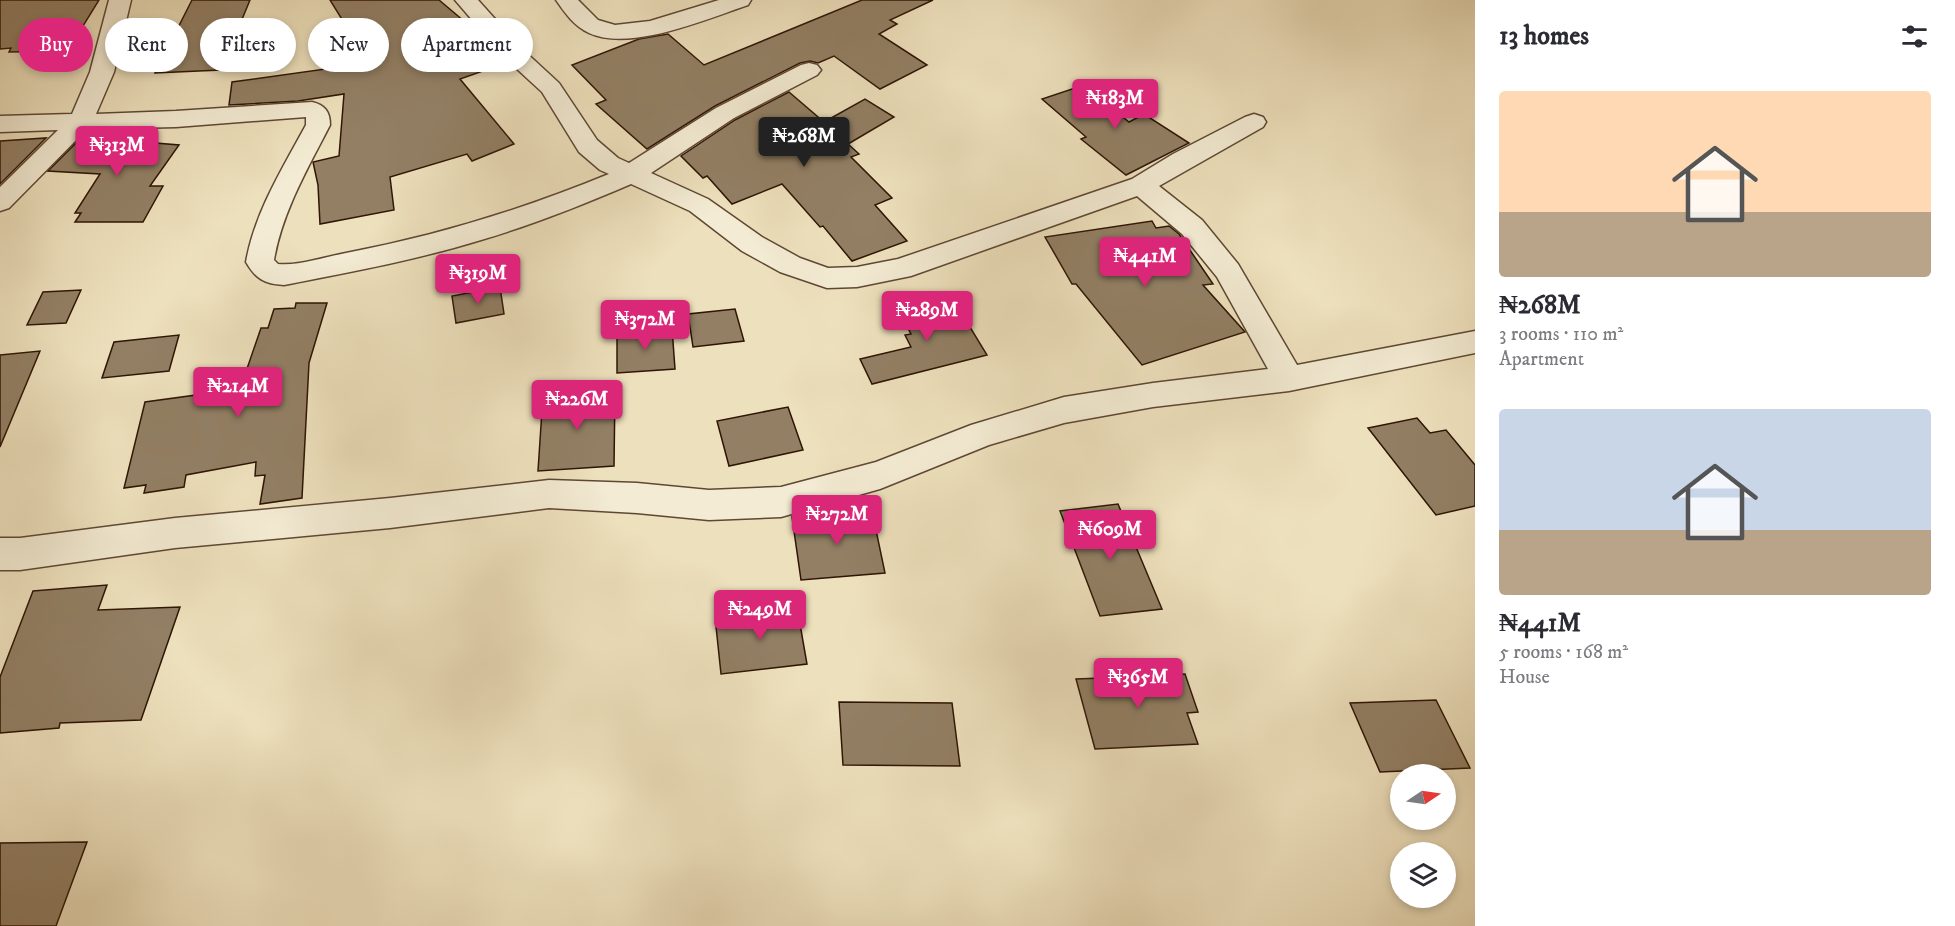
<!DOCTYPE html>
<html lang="en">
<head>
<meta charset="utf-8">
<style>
	body { margin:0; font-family:"IM FELL DW Pica",serif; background:#f2f2f3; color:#2b2b33; height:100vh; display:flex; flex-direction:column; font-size:22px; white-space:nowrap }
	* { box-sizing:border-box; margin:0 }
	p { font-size:20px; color:#7c7c81 }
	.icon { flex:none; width:33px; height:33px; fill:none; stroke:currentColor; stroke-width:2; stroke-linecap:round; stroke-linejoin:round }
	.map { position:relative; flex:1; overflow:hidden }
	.drawer { display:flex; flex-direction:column; background:#fff; width:480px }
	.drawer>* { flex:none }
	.top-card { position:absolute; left:18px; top:18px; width:570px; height:54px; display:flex; gap:12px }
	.needle { width:39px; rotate:77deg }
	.buttons { position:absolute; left:1390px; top:764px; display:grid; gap:12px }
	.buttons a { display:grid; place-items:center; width:66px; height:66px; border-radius:50%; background:#fff; box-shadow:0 3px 9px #0003; font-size:30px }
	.price { position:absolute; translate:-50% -51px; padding:0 14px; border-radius:6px; background:#db2777; color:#fff; font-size:20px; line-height:39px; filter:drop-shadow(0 2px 3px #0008) }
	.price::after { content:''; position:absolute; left:50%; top:36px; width:18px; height:14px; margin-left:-9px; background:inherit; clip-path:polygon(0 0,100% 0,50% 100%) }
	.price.selected { background:#222; color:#fff }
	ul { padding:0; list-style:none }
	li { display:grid; align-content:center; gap:12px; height:318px; padding:0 24px }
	li span { display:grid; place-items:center; height:186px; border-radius:6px; color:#555 }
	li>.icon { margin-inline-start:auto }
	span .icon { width:108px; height:108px; fill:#fffc; stroke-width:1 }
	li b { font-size:26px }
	h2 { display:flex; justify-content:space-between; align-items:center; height:72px; padding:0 24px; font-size:26px }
	.tag { padding:0 21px; border-radius:27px; background:#fff; box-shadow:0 3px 9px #0003; font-size:21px; line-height:54px }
	.tag.selected { background:#db2777; color:#fff }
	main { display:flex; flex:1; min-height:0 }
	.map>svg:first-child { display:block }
	.building { fill:#927f64; stroke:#2f1505; stroke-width:1.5 }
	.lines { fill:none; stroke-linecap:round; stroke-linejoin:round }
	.street-casing { stroke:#5e4833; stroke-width:3 }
	.street { fill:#f3ebd3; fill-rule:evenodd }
</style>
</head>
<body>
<main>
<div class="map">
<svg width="1475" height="926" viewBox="0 0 1475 926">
	<rect width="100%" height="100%" fill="#ede0bc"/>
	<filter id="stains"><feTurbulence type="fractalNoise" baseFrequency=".00333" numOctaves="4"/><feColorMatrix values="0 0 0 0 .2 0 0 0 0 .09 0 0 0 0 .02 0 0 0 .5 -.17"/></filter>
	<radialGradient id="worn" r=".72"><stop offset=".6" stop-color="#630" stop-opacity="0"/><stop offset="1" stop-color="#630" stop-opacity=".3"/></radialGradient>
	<g class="building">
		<path d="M 0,0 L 99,0 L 75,39 L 66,39 L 59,51 L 9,52 L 11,48 L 0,49 Z"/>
		<path d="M 192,0 L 250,0 L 221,70 L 155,73 Z"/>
		<path d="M 330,0 L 439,0 L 471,27 L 452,35 L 483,71 L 460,79 L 514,144 L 472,161 L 467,154 L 390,177 L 394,210 L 320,224 L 318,185 L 313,162 L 339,156 L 344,94 L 298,101 L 229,105 L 232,82 L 333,68 L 319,37 L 348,29 Z"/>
		<path d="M 862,0 L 933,0 L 890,20 L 897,24 L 879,34 L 927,65 L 880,89 L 834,56 L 818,63 L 810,61 L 800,63 L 715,106 L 647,149 L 596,104 L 606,100 L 572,65 L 639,39 L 668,34 L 704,65 Z"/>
		<path d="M 1084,85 L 1129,122 L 1144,114 L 1189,143 L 1126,175 L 1081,139 L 1086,137 L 1042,99 Z"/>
		<path d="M 789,92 L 824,122 L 865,99 L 894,117 L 848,144 L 859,154 L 851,157 L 892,198 L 875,205 L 907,241 L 852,261 L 823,226 L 820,227 L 782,184 L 732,204 L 707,176 L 703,178 L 681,156 L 735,120 Z"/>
		<path d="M 82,137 L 179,145 L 150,186 L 163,186 L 143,222 L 75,222 L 81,213 L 75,213 L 100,174 L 48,171 Z"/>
		<path d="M 46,138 L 0,184 L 0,141 Z"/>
		<path d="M 1152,221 L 1156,228 L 1169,226 L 1179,234 L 1213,284 L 1203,285 L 1245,332 L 1142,365 L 1076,284 L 1072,284 L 1045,237 Z"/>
		<path d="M 500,287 L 504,314 L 456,323 L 452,296 Z"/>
		<path d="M 81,290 L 66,323 L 27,325 L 43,292 Z"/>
		<path d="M 951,296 L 987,355 L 872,384 L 860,359 L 911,347 L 905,335 L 911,334 L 897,309 Z"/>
		<path d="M 296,303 L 327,303 L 309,363 L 302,498 L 260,504 L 265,475 L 255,476 L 256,462 L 186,475 L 184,487 L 144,493 L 146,485 L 124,488 L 145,402 L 240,389 L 261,328 L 268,328 L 274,309 L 295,308 Z"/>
		<path d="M 735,309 L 744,341 L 693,347 L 688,314 Z"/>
		<path d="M 672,328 L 675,369 L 617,373 L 617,332 Z"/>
		<path d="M 179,335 L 169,371 L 102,378 L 114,342 Z"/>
		<path d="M 40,351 L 0,447 L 0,355 Z"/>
		<path d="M 615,391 L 614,466 L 538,471 L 543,395 Z"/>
		<path d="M 788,407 L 803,450 L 729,466 L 717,421 Z"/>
		<path d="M 1417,418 L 1430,433 L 1446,430 L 1475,465 L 1475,506 L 1436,515 L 1368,428 Z"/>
		<path d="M 1118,504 L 1162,609 L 1100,616 L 1060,511 Z"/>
		<path d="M 872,511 L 885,573 L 801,580 L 792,517 Z"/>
		<path d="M 107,585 L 98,610 L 180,607 L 141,720 L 60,723 L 59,728 L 0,733 L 0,677 L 33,591 Z"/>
		<path d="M 797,607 L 807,664 L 721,674 L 715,617 Z"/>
		<path d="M 1143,665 L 1147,676 L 1185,674 L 1198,712 L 1187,713 L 1198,744 L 1095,749 L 1076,679 L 1102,678 L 1099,667 Z"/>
		<path d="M 1436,700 L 1470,768 L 1380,772 L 1350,703 Z"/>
		<path d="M 839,702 L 952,703 L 960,766 L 843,765 Z"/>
		<path d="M 87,842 L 56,926 L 0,926 L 0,843 Z"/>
	</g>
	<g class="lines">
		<g class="street-casing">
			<g id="street">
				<path d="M 109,0 L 131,0 L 114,72 L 96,114 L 176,111 L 312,102 C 325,105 330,112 330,125 C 308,168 282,212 274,260 L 278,264 C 299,266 324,257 346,253 C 436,236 524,209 609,174 L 600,170 L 579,152 L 542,92 L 504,57 L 455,0 L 478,0 L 520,47 L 559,83 L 597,140 L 618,158 L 629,163 L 716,108 L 801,65 L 809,63 L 817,65 L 821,70 L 817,75 L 734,118 L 651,173 L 708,199 L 762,237 L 800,258 L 828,268 L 857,267 L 898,259 L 1132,179 L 1173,154 L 1245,117 L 1254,114 L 1263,117 L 1266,122 L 1263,127 L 1159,186 L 1202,220 L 1238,264 L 1297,365 L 1475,331 L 1475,353 L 1289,391 L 1153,407 L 1064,423 L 989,445 L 880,489 L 781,517 L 709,520 L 637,513 L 549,508 L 390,528 L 175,548 L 20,570 L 0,570 L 0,538 L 20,538 L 175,518 L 390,498 L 549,480 L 637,483 L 709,490 L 781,487 L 876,462 L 971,425 L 1064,397 L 1153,383 L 1268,369 L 1217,277 L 1182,234 L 1137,196 L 911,276 L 857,287 L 827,288 L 780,272 L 742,251 L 690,211 L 631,184 C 582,205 532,225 481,240 C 416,260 350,272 284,285 C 264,284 256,279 246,262 C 255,212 282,169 306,125 L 306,117 L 176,127 L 87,129 L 9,208 L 0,211 L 0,187 L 58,130 L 0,132 L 0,116 L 72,114 L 90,72 Z"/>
				<path d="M 556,0 L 578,0 L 598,20 L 615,25 L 650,21 L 719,0 L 751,0 L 748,5 C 707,19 630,52 589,33 C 574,26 565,13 556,0 Z"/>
			</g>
		</g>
		<use href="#street" class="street"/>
	</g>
	<rect width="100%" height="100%" filter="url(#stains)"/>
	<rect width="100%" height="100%" fill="url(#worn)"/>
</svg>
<div class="buttons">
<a><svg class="needle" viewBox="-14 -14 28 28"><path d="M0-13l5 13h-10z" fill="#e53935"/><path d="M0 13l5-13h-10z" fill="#7c7c81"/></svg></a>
<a><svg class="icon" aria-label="layers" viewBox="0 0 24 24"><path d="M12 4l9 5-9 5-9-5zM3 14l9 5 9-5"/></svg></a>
</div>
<b class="price" style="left:1115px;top:130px">₦183M</b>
<b class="price selected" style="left:804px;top:168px">₦268M</b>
<b class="price" style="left:117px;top:177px">₦313M</b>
<b class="price" style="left:1145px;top:288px">₦441M</b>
<b class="price" style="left:478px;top:305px">₦319M</b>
<b class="price" style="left:927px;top:342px">₦289M</b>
<b class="price" style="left:645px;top:351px">₦372M</b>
<b class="price" style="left:238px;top:418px">₦214M</b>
<b class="price" style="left:577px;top:431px">₦226M</b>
<b class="price" style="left:837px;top:546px">₦272M</b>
<b class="price" style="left:1110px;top:561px">₦609M</b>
<b class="price" style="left:760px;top:641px">₦249M</b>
<b class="price" style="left:1138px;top:709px">₦365M</b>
<div class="top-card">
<a class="tag selected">Buy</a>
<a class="tag">Rent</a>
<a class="tag">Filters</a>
<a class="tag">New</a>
<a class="tag">Apartment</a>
</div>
</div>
<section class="drawer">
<h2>13 homes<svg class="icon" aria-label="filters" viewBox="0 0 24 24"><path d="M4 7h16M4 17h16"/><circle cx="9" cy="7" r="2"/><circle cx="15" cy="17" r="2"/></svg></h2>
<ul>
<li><span style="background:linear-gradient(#ffd9b3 65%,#b9a48a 0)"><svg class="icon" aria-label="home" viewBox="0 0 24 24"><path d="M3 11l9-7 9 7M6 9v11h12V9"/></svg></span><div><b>₦268M</b><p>3 rooms · 110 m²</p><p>Apartment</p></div></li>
<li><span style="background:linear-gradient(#c9d6e8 65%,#b9a48a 0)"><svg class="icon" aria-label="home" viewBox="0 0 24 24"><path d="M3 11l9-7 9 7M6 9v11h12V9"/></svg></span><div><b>₦441M</b><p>5 rooms · 168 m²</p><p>House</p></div></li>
</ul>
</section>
</main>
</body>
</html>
